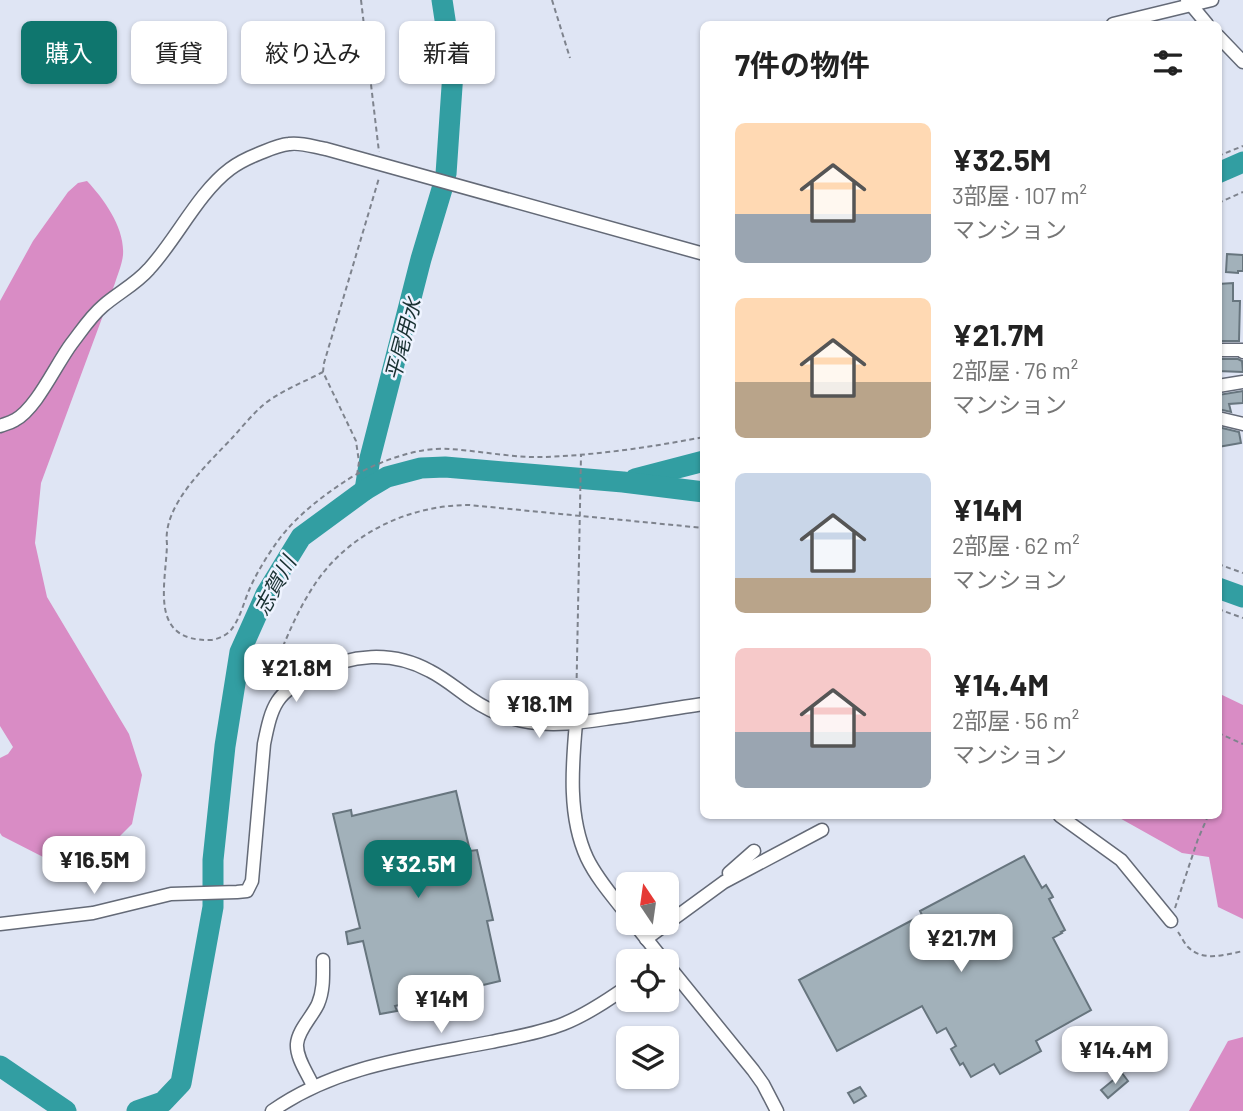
<!DOCTYPE html>
<html lang="ja">
<head>
<meta charset="utf-8">
<style>
	body { margin:0; font-family:Barlow,"Noto Sans JP",sans-serif; background:#f2f2f2; color:#222; height:100vh; display:flex; flex-direction:column; font-size:26px; white-space:nowrap }
	* { box-sizing:border-box; margin:0 }
	p { font-size:23px; color:#767676 }
	.icon { flex:none; width:38px; height:38px; fill:none; stroke:currentColor; stroke-width:2; stroke-linecap:round; stroke-linejoin:round }
	.map { position:relative; flex:1; overflow:hidden }
	.details { position:absolute; left:700px; top:21px; width:522px; height:798px; display:flex; flex-direction:column; background:#fff; border-radius:10px; box-shadow:0 2px 5px #0004 }
	.details>* { flex:none }
	.hud { position:absolute; left:21px; top:21px; width:574px; height:63px; display:flex; gap:14px }
	.needle { width:46px; rotate:347deg }
	.tools { position:absolute; left:616px; top:872px; display:grid; gap:14px }
	.tools a { display:grid; place-items:center; width:63px; height:63px; border-radius:10px; background:#fff; box-shadow:0 2px 5px #0004; font-size:35px }
	.price { position:absolute; translate:-50% -60px; padding:0 16px; border-radius:14px; background:#fff; color:#222; font-size:23px; line-height:46px; filter:drop-shadow(0 2px 4px #0008) }
	.price::after { content:''; position:absolute; left:50%; top:42px; width:21px; height:16px; margin-left:-10px; background:inherit; clip-path:polygon(0 0,100% 0,50% 100%) }
	.price.current { background:#0f766e; color:#fff }
	ul { padding:0; list-style:none }
	li { display:flex; align-items:center; gap:21px; height:175px; padding:0 35px }
	li span { display:grid; place-items:center; flex:none; width:196px; height:140px; border-radius:10px; color:#555 }
	li>.icon { margin-inline-start:auto }
	span .icon { width:84px; height:84px; fill:#fffc; stroke-width:1 }
	li b { font-size:30px }
	h2 { display:flex; justify-content:space-between; align-items:center; height:84px; padding:0 35px; font-size:30px }
	.tag { padding:0 24px; border-radius:10px; background:#fff; box-shadow:0 2px 5px #0004; font-size:24px; line-height:63px }
	.tag.current { background:#0f766e; color:#fff }
	.map>svg:first-child { display:block }
	.forest { fill:#d98cc5 }
	.lines { fill:none; stroke-linecap:round; stroke-linejoin:round }
	.river { stroke:#329ea2; stroke-width:21 }
	.building { fill:#a2b1ba; stroke:#67757e; stroke-width:2 }
	.minor-casing { stroke:#646a77; stroke-width:15 }
	.path { stroke:#7e838d; stroke-width:2; stroke-dasharray:5 3.5; stroke-linecap:butt }
	.minor { stroke:#fff; stroke-width:12 }
	.labels { text-anchor:middle; dominant-baseline:central; stroke-width:5; stroke-linejoin:round; paint-order:stroke }
	.water-label { font-size:21px; font-style:italic; fill:#193132; stroke:#eef3ff }
</style>
</head>
<body>
<div class="map">
<svg width="1243" height="1111" viewBox="0 0 1243 1111">
	<rect width="100%" height="100%" fill="#dfe5f4"/>
	<g class="forest">
		<path d="M 87,181 C 104,199 125,228 123,255 C 122,264 118,274 115,283 L 41,483 L 35,543 L 47,597 L 129,734 L 142,775 L 132,824 L 108,848 L 78,858 L 49,860 L 2,836 L 0,833 L 0,758 L 8,754 L 13,747 L 0,726 L 0,301 L 33,241 L 68,192 L 78,183 Z"/>
		<path d="M 1218,693 L 1243,705 L 1243,919 L 1218,907 L 1209,857 L 1182,853 L 1116,816 L 1218,816 Z"/>
		<path d="M 1243,1037 L 1243,1111 L 1189,1111 L 1228,1041 Z"/>
	</g>
	<g class="lines">
		<g class="river">
			<path d="M 442,0 L 453,72 L 446,174"/>
			<path d="M 1218,173 L 1243,162"/>
			<path d="M 635,479 L 704,461"/>
			<path d="M 365,490 L 370,458 L 421,259 L 442,189"/>
			<path d="M 1218,588 L 1243,597"/>
			<path d="M 0,1066 L 66,1111"/>
			<path d="M 137,1111 L 163,1102 L 181,1083 L 213,907 L 213,860 L 225,746 L 240,652 L 266,594 L 301,537 L 365,490 L 387,477 L 421,468 L 445,467 L 623,482 L 704,492"/>
		</g>
	</g>
	<g class="building">
		<path d="M 1227,254 L 1243,255 L 1243,271 L 1238,271 L 1238,273 L 1226,272 Z"/>
		<path d="M 1233,283 L 1233,301 L 1240,301 L 1239,341 L 1218,341 L 1218,284 Z"/>
		<path d="M 1218,359 L 1238,359 L 1242,361 L 1243,372 L 1218,371 Z"/>
		<path d="M 1243,391 L 1243,403 L 1229,404 L 1231,412 L 1218,409 L 1218,395 Z"/>
		<path d="M 1218,427 L 1239,432 L 1241,443 L 1218,447 Z"/>
		<path d="M 456,791 L 470,851 L 477,850 L 493,920 L 487,921 L 500,981 L 395,1006 L 397,1011 L 380,1014 L 363,941 L 348,944 L 346,932 L 360,928 L 333,814 L 351,810 L 352,816 Z"/>
		<path d="M 1024,856 L 1042,888 L 1046,885 L 1052,895 L 1053,897 L 1049,899 L 1065,930 L 1061,932 L 1062,933 L 1053,938 L 1091,1010 L 1036,1041 L 1041,1051 L 1000,1074 L 994,1064 L 971,1077 L 963,1063 L 960,1065 L 951,1049 L 956,1046 L 946,1028 L 937,1033 L 922,1006 L 837,1051 L 799,980 L 922,915 L 920,911 Z"/>
		<path d="M 1122,1073 L 1128,1081 L 1108,1098 L 1101,1090 Z"/>
		<path d="M 860,1087 L 866,1096 L 854,1103 L 848,1093 Z"/>
	</g>
	<g class="lines">
		<g class="minor-casing">
			<g id="minor">
				<path d="M 1187,0 L 1207,24"/>
				<path d="M 1113,24 L 1212,0"/>
				<path d="M 1218,36 L 1243,62"/>
				<path d="M 1218,350 L 1242,350 L 1243,352"/>
				<path d="M 1218,386 L 1243,382"/>
				<path d="M 1218,418 L 1243,424"/>
				<path d="M 0,426 C 5,424 10,423 15,420 C 37,408 56,364 72,343 C 82,330 91,316 103,306 C 118,293 136,284 149,269 C 176,240 198,193 230,169 C 238,163 248,158 258,154 C 268,150 278,145 289,144 C 301,142 314,147 326,149 L 704,254"/>
				<path d="M 576,723 C 572,767 568,817 587,858 C 597,879 614,898 628,916"/>
				<path d="M 1060,816 L 1121,860 L 1171,921"/>
				<path d="M 729,873 L 754,851"/>
				<path d="M 633,922 L 664,961"/>
				<path d="M 0,924 L 93,913 L 171,894 L 237,892 L 247,891 L 252,881 L 264,744 C 272,704 276,693 313,674 C 350,654 392,650 430,671 C 444,678 457,689 470,698 C 487,710 508,719 529,722 C 559,727 589,721 619,717 C 647,713 675,708 704,704"/>
				<path d="M 646,939 L 724,882 L 822,830"/>
				<path d="M 667,964 L 753,1070 L 763,1084 L 777,1111"/>
				<path d="M 313,1086 C 308,1074 296,1058 297,1044 C 298,1030 312,1017 318,1004 C 324,990 323,975 323,960"/>
				<path d="M 272,1111 C 337,1065 415,1057 491,1042 C 515,1037 540,1033 563,1024 C 586,1015 608,1000 628,986"/>
			</g>
		</g>
		<g class="path">
			<path d="M 361,0 L 379,152"/>
			<path d="M 552,0 L 570,58"/>
			<path d="M 1218,156 L 1243,146"/>
			<path d="M 1218,203 L 1243,192"/>
			<path d="M 323,372 C 304,382 278,392 262,406 C 252,415 242,427 233,437 C 208,464 162,505 167,544 C 166,585 148,642 211,640 C 218,639 225,636 230,631 C 240,620 244,601 250,588 C 258,570 269,553 280,538 C 298,515 320,498 344,482 C 371,464 417,446 450,449 C 481,451 513,458 545,457 C 598,455 651,447 704,437"/>
			<path d="M 357,475 L 359,462 L 356,441 L 323,372 L 324,363 L 379,178"/>
			<path d="M 1218,564 L 1243,573"/>
			<path d="M 1218,609 L 1243,618"/>
			<path d="M 273,670 C 285,642 296,613 313,587 C 346,535 407,505 469,505 L 704,528"/>
			<path d="M 576,712 L 581,455"/>
			<path d="M 1218,733 L 1243,744"/>
			<path d="M 1175,908 L 1198,839 L 1208,816"/>
			<path d="M 1178,932 C 1181,936 1184,943 1188,947 C 1203,962 1224,955 1243,951"/>
		</g>
		<use href="#minor" class="minor"/>
	</g>
	<g class="labels">
		<g class="water-label">
			<text transform="translate(402 339) rotate(-75)">平尾用水</text>
			<text transform="translate(274 585) rotate(-61)">志賀川</text>
		</g>
	</g>
</svg>
<div class="tools">
<a><svg class="needle" viewBox="-14 -14 28 28"><path d="M0-13l5 13h-10z" fill="#e53935"/><path d="M0 13l5-13h-10z" fill="#767676"/></svg></a>
<a><svg class="icon" aria-label="locate" viewBox="0 0 24 24"><circle cx="12" cy="12" r="6"/><path d="M12 2v4M12 18v4M2 12h4M18 12h4"/></svg></a>
<a><svg class="icon" aria-label="layers" viewBox="0 0 24 24"><path d="M12 4l9 5-9 5-9-5zM3 14l9 5 9-5"/></svg></a>
</div>
<b class="price" style="left:296px;top:704px">¥21.8M</b>
<b class="price" style="left:539px;top:740px">¥18.1M</b>
<b class="price" style="left:94px;top:896px">¥16.5M</b>
<b class="price current" style="left:418px;top:900px">¥32.5M</b>
<b class="price" style="left:961px;top:974px">¥21.7M</b>
<b class="price" style="left:441px;top:1035px">¥14M</b>
<b class="price" style="left:1115px;top:1086px">¥14.4M</b>
<div class="hud">
<a class="tag current">購入</a>
<a class="tag">賃貸</a>
<a class="tag">絞り込み</a>
<a class="tag">新着</a>
</div>
<section class="details">
<h2>7件の物件<svg class="icon" aria-label="filters" viewBox="0 0 24 24"><path d="M4 7h16M4 17h16"/><circle cx="9" cy="7" r="2"/><circle cx="15" cy="17" r="2"/></svg></h2>
<ul>
<li><span style="background:linear-gradient(#ffd9b3 65%,#9aa5b1 0)"><svg class="icon" aria-label="home" viewBox="0 0 24 24"><path d="M3 11l9-7 9 7M6 9v11h12V9"/></svg></span><div><b>¥32.5M</b><p>3部屋 · 107 m²</p><p>マンション</p></div></li>
<li><span style="background:linear-gradient(#ffd9b3 60%,#b9a48a 0)"><svg class="icon" aria-label="home" viewBox="0 0 24 24"><path d="M3 11l9-7 9 7M6 9v11h12V9"/></svg></span><div><b>¥21.7M</b><p>2部屋 · 76 m²</p><p>マンション</p></div></li>
<li><span style="background:linear-gradient(#c9d6e8 75%,#b9a48a 0)"><svg class="icon" aria-label="home" viewBox="0 0 24 24"><path d="M3 11l9-7 9 7M6 9v11h12V9"/></svg></span><div><b>¥14M</b><p>2部屋 · 62 m²</p><p>マンション</p></div></li>
<li><span style="background:linear-gradient(#f6c9c9 60%,#9aa5b1 0)"><svg class="icon" aria-label="home" viewBox="0 0 24 24"><path d="M3 11l9-7 9 7M6 9v11h12V9"/></svg></span><div><b>¥14.4M</b><p>2部屋 · 56 m²</p><p>マンション</p></div></li>
</ul>
</section>
</div>
</body>
</html>
